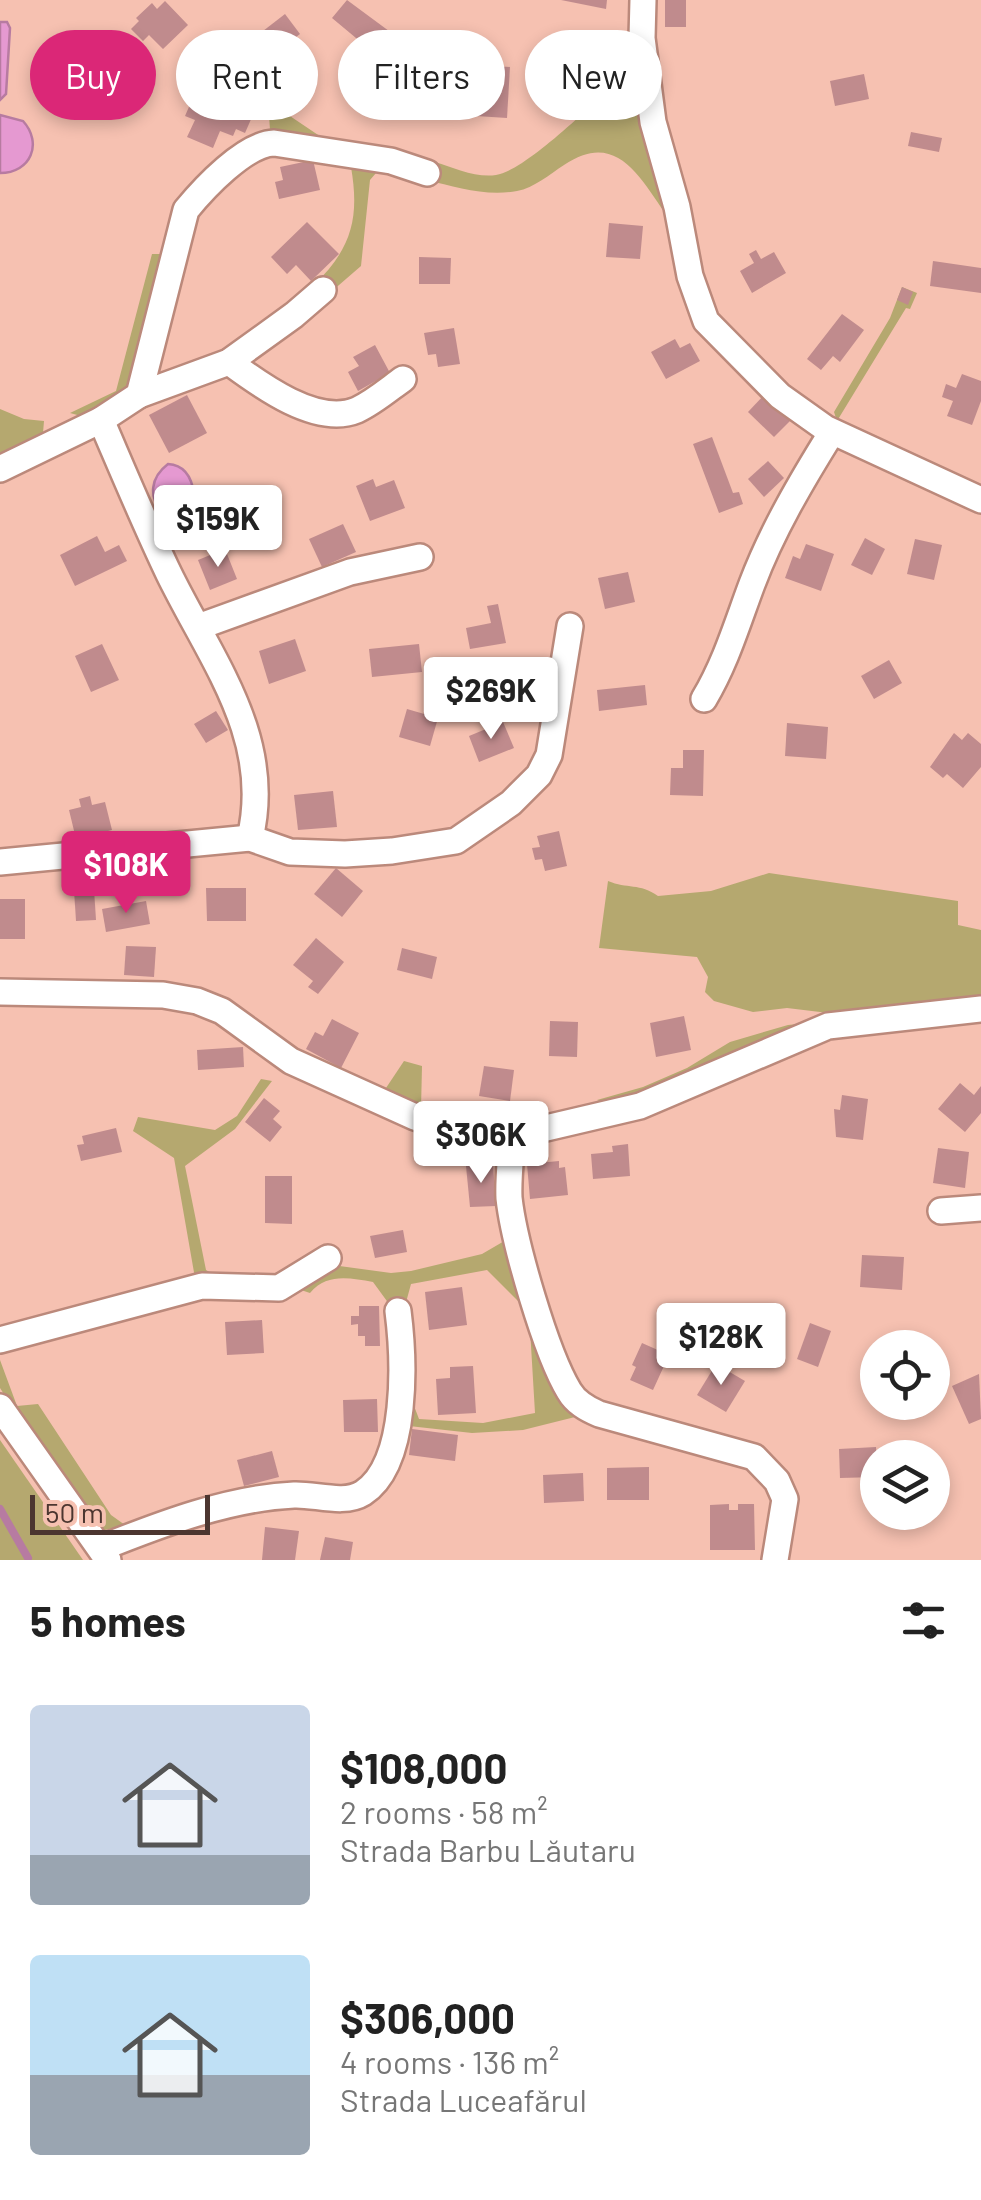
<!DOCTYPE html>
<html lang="en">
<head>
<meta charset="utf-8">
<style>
	body { margin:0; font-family:Barlow,sans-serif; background:#f6f6f6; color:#222; height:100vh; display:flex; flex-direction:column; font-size:38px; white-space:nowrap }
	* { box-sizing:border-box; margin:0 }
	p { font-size:32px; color:#767676 }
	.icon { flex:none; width:55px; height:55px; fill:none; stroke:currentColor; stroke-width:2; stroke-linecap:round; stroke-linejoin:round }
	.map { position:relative; height:1560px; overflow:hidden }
	.panel { display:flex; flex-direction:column; background:#fff; flex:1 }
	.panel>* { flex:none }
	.hud { position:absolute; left:30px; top:30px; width:922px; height:90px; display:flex; gap:20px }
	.controls { position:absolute; left:860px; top:1330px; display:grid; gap:20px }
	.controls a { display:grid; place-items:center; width:90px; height:90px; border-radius:50%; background:#fff; box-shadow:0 5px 15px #0003; font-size:50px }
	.scale { position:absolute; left:30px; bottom:25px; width:180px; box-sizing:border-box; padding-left:10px; border:5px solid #4c3630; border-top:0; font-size:28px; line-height:35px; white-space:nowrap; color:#4c3630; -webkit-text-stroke:8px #f6c1b1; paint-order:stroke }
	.price { position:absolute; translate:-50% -85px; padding:0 22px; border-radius:10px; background:#fff; color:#222; font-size:32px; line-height:65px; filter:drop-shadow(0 2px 5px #0008) }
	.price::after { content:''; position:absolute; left:50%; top:60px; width:30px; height:22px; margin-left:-15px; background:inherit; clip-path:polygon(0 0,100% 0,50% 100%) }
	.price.active { background:#db2777; color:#fff }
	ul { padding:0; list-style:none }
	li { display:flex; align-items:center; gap:30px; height:250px; padding:0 30px }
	li span { display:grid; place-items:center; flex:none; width:280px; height:200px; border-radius:10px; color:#555 }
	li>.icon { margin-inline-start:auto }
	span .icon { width:120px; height:120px; fill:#fffc; stroke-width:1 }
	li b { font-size:42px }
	h2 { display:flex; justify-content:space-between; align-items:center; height:120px; padding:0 30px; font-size:42px }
	.pill { padding:0 35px; border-radius:45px; background:#fff; box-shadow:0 5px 15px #0003; font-size:35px; line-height:90px }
	.pill.active { background:#db2777; color:#fff }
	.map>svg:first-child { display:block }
	.green { fill:#b5a86f }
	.water { fill:#e599d1; stroke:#b77ba1; stroke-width:2.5 }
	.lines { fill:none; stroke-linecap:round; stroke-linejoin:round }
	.stream { stroke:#b77ba1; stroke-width:8 }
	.building { fill:#c08b8d }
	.minor-casing { stroke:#bb897b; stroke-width:30 }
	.minor { stroke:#fff; stroke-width:25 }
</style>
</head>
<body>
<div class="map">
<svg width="981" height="1560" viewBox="0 0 981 1560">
	<rect width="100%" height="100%" fill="#f6c1b1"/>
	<g class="green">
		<path d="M 633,55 L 668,195 L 665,213 C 639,175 615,130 564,165 C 550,174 534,188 517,191 C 486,197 457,187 426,180 L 435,162 C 454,168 476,178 496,175 C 528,170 599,97 626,74 Z"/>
		<path d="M 268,101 L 273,101 L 281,110 L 333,145 L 270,130 Z"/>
		<path d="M 351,167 L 382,171 L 376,173 L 370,180 L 361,266 L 324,298 L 314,285 C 351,249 360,219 351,167 Z"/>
		<path d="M 152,254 L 167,254 L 132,389 L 112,404 L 81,416 L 70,413 L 116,391 Z"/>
		<path d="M 902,287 L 917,293 L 910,309 L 906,308 L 837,421 L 834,412 L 890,318 Z"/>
		<path d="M 0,409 L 24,419 L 44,421 L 43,433 L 0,456 Z"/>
		<path d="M 769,873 L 958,901 L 958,925 L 981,930 L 981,1003 L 845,1015 L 787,1008 L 753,1012 L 714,1001 L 705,992 L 708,977 L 697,957 L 599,948 L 608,881 C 627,889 640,883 658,896 L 711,891 Z"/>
		<path d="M 828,1021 L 610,1106 L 597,1100 L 643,1087 L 687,1068 L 730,1042 L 788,1025 Z"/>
		<path d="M 404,1061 L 422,1066 L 421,1109 L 386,1088 Z"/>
		<path d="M 261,1079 L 272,1081 L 235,1129 L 185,1166 L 206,1270 L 218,1277 L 195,1278 L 174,1158 L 133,1131 L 138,1117 L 215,1130 L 237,1116 Z"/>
		<path d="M 506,1240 L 554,1379 L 575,1417 L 523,1430 L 472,1433 L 409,1426 L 411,1398 L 419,1419 L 483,1423 L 535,1413 L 529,1312 L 487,1270 L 411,1284 L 405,1306 L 392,1308 L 373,1282 C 349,1278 327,1273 310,1293 L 295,1288 L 332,1265 L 391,1273 L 411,1271 L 482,1254 Z"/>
		<path d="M 0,1360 L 17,1406 L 38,1404 L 111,1515 L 125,1525 L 101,1531 L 50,1466 L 0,1388 Z"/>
		<path d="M 0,1440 L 83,1560 L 0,1560 Z"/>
	</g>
	<g class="water">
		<path d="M 0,22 L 7,22 L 10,28 L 6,94 L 0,100 Z"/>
		<path d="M 0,115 L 23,121 C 43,143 31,173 0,173 Z"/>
		<path d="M 168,464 C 185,465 192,479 194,494 L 183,508 L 164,513 C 147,497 151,477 168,464 Z"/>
	</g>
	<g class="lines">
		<path class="stream" d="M 0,1509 L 28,1558"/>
	</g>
	<g class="building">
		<path d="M 347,0 L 393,34 L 382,48 L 367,37 L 362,43 L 332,18 Z"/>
		<path d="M 561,0 L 607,0 L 606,9 Z"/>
		<rect x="665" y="0" width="21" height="27"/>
		<path d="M 165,1 L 188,25 L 163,49 L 149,35 L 143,41 L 131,29 L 139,21 L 136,18 L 152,3 L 157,9 Z"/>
		<path d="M 285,14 L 300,34 L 264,62 L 249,42 Z"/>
		<path d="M 479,65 L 510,67 L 507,118 L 476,116 Z"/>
		<path d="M 864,74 L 869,99 L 835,106 L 830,81 Z"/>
		<path d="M 195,93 L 252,117 L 245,133 L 236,129 L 233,136 L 220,131 L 213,148 L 187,137 L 195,120 L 185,116 Z"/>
		<path d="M 911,132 L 942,138 L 939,152 L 908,146 Z"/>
		<path d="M 313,160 L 320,190 L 279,199 L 275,182 L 283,180 L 280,167 Z"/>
		<path d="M 307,222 L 339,254 L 311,281 L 296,265 L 287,274 L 271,257 Z"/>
		<path d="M 609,223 L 643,226 L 640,259 L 606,257 Z"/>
		<path d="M 756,250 L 761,259 L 774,252 L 786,273 L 752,293 L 740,271 L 754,263 L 749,254 Z"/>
		<path d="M 419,257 L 451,258 L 450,284 L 419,284 Z"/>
		<path d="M 933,261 L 981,268 L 981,293 L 930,286 Z"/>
		<path d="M 902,287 L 913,292 L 908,305 L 897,300 Z"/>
		<path d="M 842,314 L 864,330 L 840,362 L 833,356 L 821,370 L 807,359 Z"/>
		<path d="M 454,328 L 460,364 L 438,367 L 436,354 L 428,355 L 424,333 Z"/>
		<path d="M 675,339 L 680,348 L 690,343 L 700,361 L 666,379 L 651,352 Z"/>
		<path d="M 375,345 L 390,373 L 358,391 L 348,372 L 359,366 L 353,357 Z"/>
		<path d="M 962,374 L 981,381 L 981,401 L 972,425 L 947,416 L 953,401 L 942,397 L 946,384 L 956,388 Z"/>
		<path d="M 187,395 L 207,433 L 169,453 L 149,415 Z"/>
		<path d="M 764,395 L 790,421 L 774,437 L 748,412 Z"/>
		<path d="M 712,437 L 733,493 L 739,492 L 743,504 L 719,513 L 693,444 Z"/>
		<path d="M 768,461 L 784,478 L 764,497 L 748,479 Z"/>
		<path d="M 373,479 L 376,487 L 394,480 L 405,508 L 370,521 L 356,486 Z"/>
		<path d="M 343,524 L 356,552 L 322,567 L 309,539 Z"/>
		<path d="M 97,536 L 105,552 L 119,545 L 127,561 L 75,586 L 60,555 Z"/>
		<path d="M 865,538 L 885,549 L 872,575 L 851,565 Z"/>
		<path d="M 915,539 L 942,545 L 934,580 L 907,574 Z"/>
		<path d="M 806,544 L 834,554 L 821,591 L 785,578 L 793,556 L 800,559 Z"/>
		<path d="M 225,549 L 237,579 L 210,590 L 198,560 Z"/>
		<path d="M 628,572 L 635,602 L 605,609 L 598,578 Z"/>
		<path d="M 498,604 L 506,643 L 470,649 L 466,628 L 491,623 L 487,606 Z"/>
		<path d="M 295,639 L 306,671 L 269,684 L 259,651 Z"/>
		<path d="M 102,644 L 119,680 L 91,692 L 75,656 Z"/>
		<path d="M 419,644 L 422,672 L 372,677 L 369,649 Z"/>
		<path d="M 889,660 L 902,683 L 874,699 L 861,676 Z"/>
		<path d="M 645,685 L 647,705 L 599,711 L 597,690 Z"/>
		<path d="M 407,709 L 438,718 L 430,746 L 399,737 Z"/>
		<path d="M 216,711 L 228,730 L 206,743 L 194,724 Z"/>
		<path d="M 503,722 L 514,748 L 479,762 L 469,736 Z"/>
		<path d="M 787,723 L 828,727 L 826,759 L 785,756 Z"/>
		<path d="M 954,733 L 962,740 L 968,733 L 981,744 L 981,767 L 963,788 L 947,774 L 943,778 L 930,767 Z"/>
		<path d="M 683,750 L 704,750 L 703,796 L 670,795 L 671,768 L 683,768 Z"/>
		<path d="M 333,791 L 337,827 L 298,830 L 294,795 Z"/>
		<path d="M 90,796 L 92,805 L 105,802 L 112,830 L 76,839 L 69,810 L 81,807 L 79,799 Z"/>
		<path d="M 559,831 L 567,866 L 545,871 L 542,859 L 535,860 L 532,848 L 540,847 L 537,836 Z"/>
		<path d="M 336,868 L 363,891 L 342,917 L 314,894 Z"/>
		<path d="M 206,888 L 246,888 L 246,921 L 207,921 Z"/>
		<path d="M 94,889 L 96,920 L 76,921 L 74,890 Z"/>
		<rect x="0" y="899" width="25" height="40"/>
		<path d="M 146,901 L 150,924 L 106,932 L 102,909 Z"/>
		<path d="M 316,938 L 344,962 L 318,994 L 308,987 L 313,981 L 293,965 Z"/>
		<path d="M 126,946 L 156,947 L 154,977 L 124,975 Z"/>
		<path d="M 402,948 L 437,957 L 432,979 L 397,970 Z"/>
		<path d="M 684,1016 L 691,1050 L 656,1057 L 650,1023 Z"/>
		<path d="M 332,1019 L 359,1033 L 341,1068 L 306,1049 L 315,1032 L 323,1036 Z"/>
		<path d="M 550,1021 L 578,1022 L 577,1057 L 549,1056 Z"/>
		<path d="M 243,1047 L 244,1067 L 198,1070 L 197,1050 Z"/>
		<path d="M 484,1066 L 514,1070 L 510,1101 L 479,1096 Z"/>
		<path d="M 960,1083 L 974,1095 L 981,1086 L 981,1113 L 965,1132 L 938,1109 Z"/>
		<path d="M 842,1095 L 868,1099 L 863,1140 L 836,1137 L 834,1109 L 840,1110 Z"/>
		<path d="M 264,1098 L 280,1111 L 273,1119 L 282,1127 L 270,1142 L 245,1122 Z"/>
		<path d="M 116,1128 L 122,1152 L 81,1161 L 77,1145 L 84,1144 L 82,1136 Z"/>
		<path d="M 628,1144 L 630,1176 L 593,1179 L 591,1154 L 613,1152 L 612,1146 Z"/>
		<path d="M 938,1148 L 969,1152 L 965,1188 L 933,1183 Z"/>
		<path d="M 559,1161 L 559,1168 L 565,1167 L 568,1195 L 530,1199 L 527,1164 Z"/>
		<path d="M 493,1164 L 496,1206 L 470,1207 L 466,1166 Z"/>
		<path d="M 265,1176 L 292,1176 L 292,1224 L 265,1223 Z"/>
		<path d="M 403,1230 L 407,1252 L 375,1258 L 370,1236 Z"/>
		<path d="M 862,1255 L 904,1257 L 902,1290 L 860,1287 Z"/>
		<path d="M 462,1287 L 467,1325 L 429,1330 L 425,1292 Z"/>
		<path d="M 359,1306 L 379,1306 L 380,1346 L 365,1346 L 365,1336 L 358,1336 L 358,1324 L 351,1325 L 351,1316 L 359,1316 Z"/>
		<path d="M 262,1320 L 264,1353 L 227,1355 L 225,1322 Z"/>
		<path d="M 810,1323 L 831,1331 L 818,1367 L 797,1359 Z"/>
		<path d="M 642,1343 L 669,1355 L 653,1390 L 630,1380 L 636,1367 L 632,1365 Z"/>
		<path d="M 716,1364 L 745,1381 L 726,1412 L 697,1395 Z"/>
		<path d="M 473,1366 L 476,1413 L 438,1415 L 436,1379 L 450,1378 L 450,1367 Z"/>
		<path d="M 979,1374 L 981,1419 L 969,1424 L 952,1386 Z"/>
		<path d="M 377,1399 L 378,1432 L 344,1432 L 343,1400 Z"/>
		<path d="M 412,1429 L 458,1435 L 455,1461 L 409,1455 Z"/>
		<path d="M 876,1447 L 877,1477 L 840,1478 L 839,1449 Z"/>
		<path d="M 272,1451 L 279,1477 L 244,1486 L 237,1460 Z"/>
		<path d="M 649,1467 L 649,1500 L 607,1500 L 607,1468 Z"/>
		<path d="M 583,1473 L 584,1501 L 544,1503 L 543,1475 Z"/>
		<path d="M 729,1504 L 729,1510 L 738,1510 L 738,1504 L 754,1504 L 755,1550 L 710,1550 L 710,1505 Z"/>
		<path d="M 265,1527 L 299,1531 L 295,1560 L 262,1560 Z"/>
		<path d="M 325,1537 L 353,1542 L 350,1560 L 320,1560 Z"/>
	</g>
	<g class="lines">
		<g class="minor-casing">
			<g id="minor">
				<path d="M 643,0 L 642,38 L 653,122 L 677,207 L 690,276 L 706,321 L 780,396 L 825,428 L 981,500"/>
				<path d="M 229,362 C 260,385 317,427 357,410 C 374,402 389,389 403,379"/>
				<path d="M 139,395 L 229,362 L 294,315 L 323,290"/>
				<path d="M 101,420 C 123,471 145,524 169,574 C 211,660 274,738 250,838"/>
				<path d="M 0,469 L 101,420 L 139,395 L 186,210 C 204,188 245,144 274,143 L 391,161 L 427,173"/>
				<path d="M 198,627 L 350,572 L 420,557"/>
				<path d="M 704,699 C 726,662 737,624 752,584 C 772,531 802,480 832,432"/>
				<path d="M 0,862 L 250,838 L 290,852 L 345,854 L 392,851 L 456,841 L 511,803 L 539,775 L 549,755 L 570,626"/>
				<path d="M 0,992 L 163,995 L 197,1001 L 222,1011 L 291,1061 L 415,1117 L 461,1132 L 512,1136 L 640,1106 L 828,1026 L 981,1009"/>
				<path d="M 512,1136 C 511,1156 508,1178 509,1198 C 514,1243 546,1353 569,1391 C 576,1403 587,1409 599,1414 L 754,1457 L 777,1481 L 785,1499 L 775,1560"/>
				<path d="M 941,1211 L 981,1208"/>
				<path d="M 0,1340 L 202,1286 L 279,1288 L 328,1258"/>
				<path d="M 0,1407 L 108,1560"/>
				<path d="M 101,1548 C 161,1524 229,1498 294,1495 C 315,1494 344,1505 363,1493 C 409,1463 404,1358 398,1311"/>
			</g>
		</g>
		<use href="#minor" class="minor"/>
	</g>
</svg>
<div class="controls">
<a><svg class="icon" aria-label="locate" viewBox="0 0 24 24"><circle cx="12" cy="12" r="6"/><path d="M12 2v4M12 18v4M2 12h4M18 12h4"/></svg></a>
<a><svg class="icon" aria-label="layers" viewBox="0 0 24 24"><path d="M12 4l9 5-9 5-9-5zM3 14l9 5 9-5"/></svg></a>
</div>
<div class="scale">50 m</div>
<b class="price" style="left:218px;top:570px">$159K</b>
<b class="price" style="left:491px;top:742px">$269K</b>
<b class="price active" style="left:126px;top:916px">$108K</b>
<b class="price" style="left:481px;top:1186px">$306K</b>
<b class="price" style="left:721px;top:1388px">$128K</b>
<div class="hud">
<a class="pill active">Buy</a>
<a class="pill">Rent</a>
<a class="pill">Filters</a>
<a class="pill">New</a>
</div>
</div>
<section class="panel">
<h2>5 homes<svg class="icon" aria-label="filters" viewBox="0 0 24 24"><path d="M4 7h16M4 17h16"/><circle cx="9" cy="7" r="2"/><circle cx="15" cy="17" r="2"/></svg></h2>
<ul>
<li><span style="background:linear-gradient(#c9d6e8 75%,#9aa5b1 0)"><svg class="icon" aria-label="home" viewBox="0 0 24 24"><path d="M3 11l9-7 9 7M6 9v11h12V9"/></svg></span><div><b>$108,000</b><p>2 rooms · 58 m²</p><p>Strada Barbu Lăutaru</p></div></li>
<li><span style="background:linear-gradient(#bfe0f5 60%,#9aa5b1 0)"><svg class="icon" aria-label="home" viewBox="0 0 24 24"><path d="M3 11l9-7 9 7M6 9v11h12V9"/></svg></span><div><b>$306,000</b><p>4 rooms · 136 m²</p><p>Strada Luceafărul</p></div></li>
</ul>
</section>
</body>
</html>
